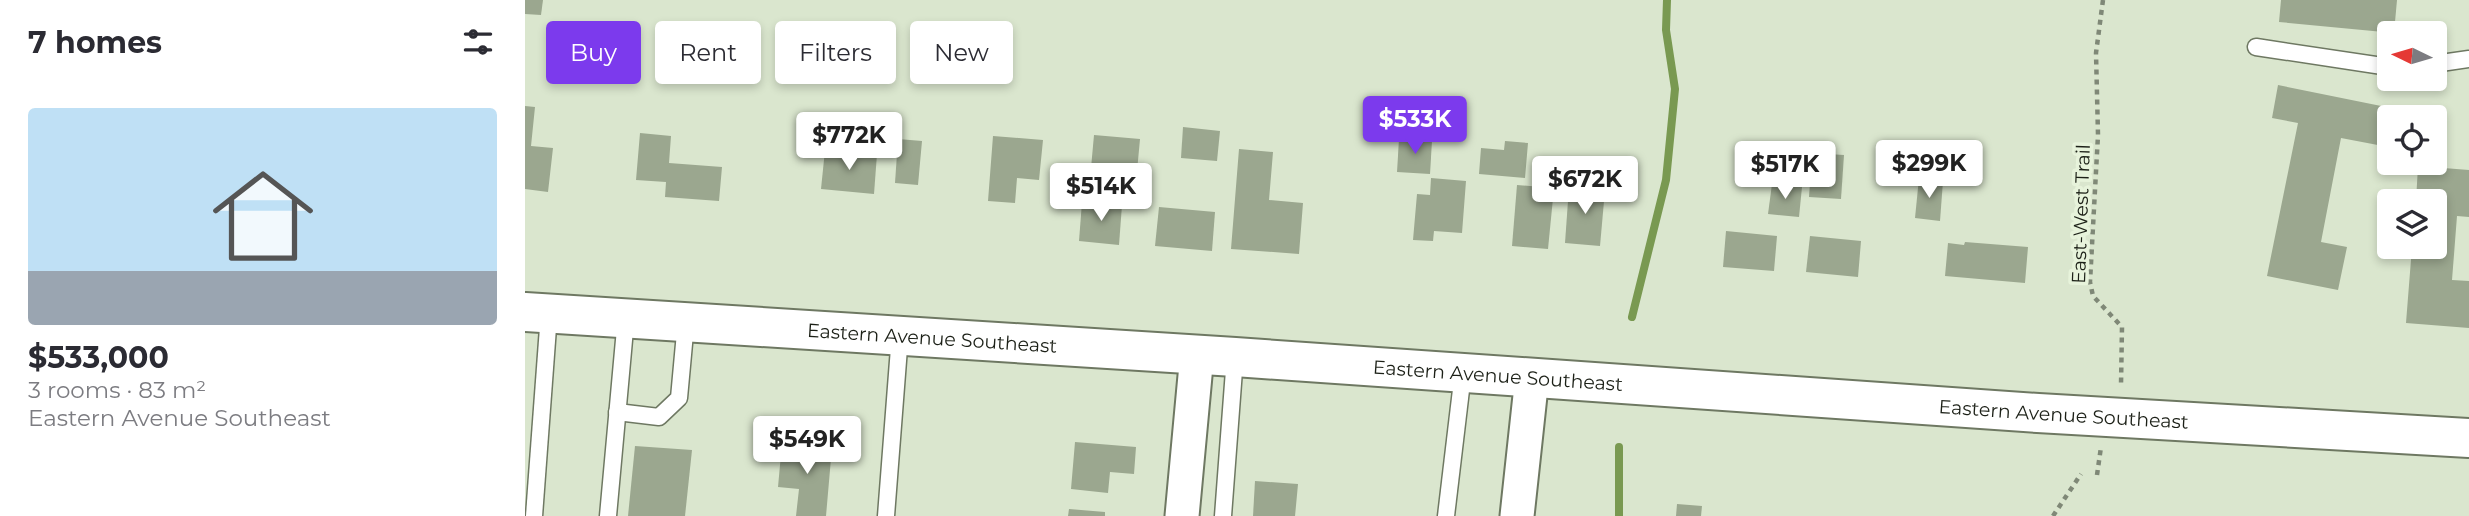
<!DOCTYPE html>
<html lang="en">
<head>
<meta charset="utf-8">
<style>
	body { margin:0; font-family:Montserrat,sans-serif; background:#f7f7f7; color:#2b2b33; height:100vh; display:flex; flex-direction:column; font-size:26px; white-space:nowrap }
	* { box-sizing:border-box; margin:0 }
	p { font-size:23px; color:#7c7c81 }
	.icon { flex:none; width:38px; height:38px; fill:none; stroke:currentColor; stroke-width:2; stroke-linecap:round; stroke-linejoin:round }
	.map { position:relative; flex:1; overflow:hidden }
	.sheet { display:flex; flex-direction:column; background:#fff; width:525px }
	.sheet>* { flex:none }
	.top-card { position:absolute; left:21px; top:21px; width:665px; height:63px; display:flex; gap:14px }
	.needle { width:46px; rotate:275deg }
	.fabs { position:absolute; left:1852px; top:21px; display:grid; gap:14px }
	.fabs a { display:grid; place-items:center; width:70px; height:70px; border-radius:7px; background:#fff; box-shadow:0 4px 10px #0003; font-size:35px }
	.price { position:absolute; translate:-50% -60px; padding:0 16px; border-radius:7px; background:#fff; color:#222; font-size:23px; line-height:46px; filter:drop-shadow(0 2px 4px #0008) }
	.price::after { content:''; position:absolute; left:50%; top:42px; width:21px; height:16px; margin-left:-10px; background:inherit; clip-path:polygon(0 0,100% 0,50% 100%) }
	.price.active { background:#7c3aed; color:#fff }
	ul { padding:0; list-style:none }
	li { display:grid; align-content:center; gap:14px; height:371px; padding:0 28px }
	li+li { border-top:2px solid #e1e1e2 }
	li span { display:grid; place-items:center; height:217px; border-radius:7px; color:#555 }
	li>.icon { margin-inline-start:auto }
	span .icon { width:126px; height:126px; fill:#fffc; stroke-width:1 }
	li b { font-size:30px }
	h2 { display:flex; justify-content:space-between; align-items:center; height:84px; padding:0 28px; font-size:30px }
	.chip { padding:0 24px; border-radius:7px; background:#fff; box-shadow:0 4px 10px #0003; font-size:24px; line-height:63px }
	.chip.active { background:#7c3aed; color:#fff }
	main { display:flex; flex:1; min-height:0 }
	.map>svg:first-child { display:block }
	.lines { fill:none; stroke-linecap:round; stroke-linejoin:round }
	.stream { stroke:#799951; stroke-width:8 }
	.building { fill:#9ba78f }
	.service-casing { stroke:#6e7862; stroke-width:19 }
	.minor-casing { stroke:#6e7862; stroke-width:37 }
	.tertiary-casing { stroke:#6e7862; stroke-width:42 }
	.path { stroke:#7f8877; stroke-width:4.5; stroke-dasharray:5 5; stroke-linecap:butt }
	.service { stroke:#fff; stroke-width:16 }
	.minor { stroke:#fff; stroke-width:33 }
	.tertiary { stroke:#fff; stroke-width:38 }
	.labels { text-anchor:middle; dominant-baseline:central; stroke-width:7; stroke-linejoin:round; paint-order:stroke }
	.street-label { font-size:19px; fill:#1c2017; stroke:#e7f3db }
</style>
</head>
<body>
<main>
<section class="sheet">
<h2>7 homes<svg class="icon" aria-label="filters" viewBox="0 0 24 24"><path d="M4 7h16M4 17h16"/><circle cx="9" cy="7" r="2"/><circle cx="15" cy="17" r="2"/></svg></h2>
<ul>
<li><span style="background:linear-gradient(#bfe0f5 75%,#9aa5b1 0)"><svg class="icon" aria-label="home" viewBox="0 0 24 24"><path d="M3 11l9-7 9 7M6 9v11h12V9"/></svg></span><div><b>$533,000</b><p>3 rooms · 83 m²</p><p>Eastern Avenue Southeast</p></div></li>
</ul>
</section>
<div class="map">
<svg width="1944" height="516" viewBox="0 0 1944 516">
	<rect width="100%" height="100%" fill="#dae6ce"/>
	<g class="lines">
		<g class="stream">
			<path d="M 1107,317 L 1141,180 L 1150,89 L 1141,30 L 1142,0"/>
			<path d="M 1094,516 L 1094,447"/>
		</g>
	</g>
	<g class="building">
		<path d="M 0,0 L 18,0 L 16,15 L 0,14 Z"/>
		<path d="M 1756,0 L 1872,0 L 1869,33 L 1754,22 Z"/>
		<path d="M 1753,85 L 1866,108 L 1858,146 L 1816,138 L 1796,242 L 1822,247 L 1813,290 L 1742,276 L 1773,123 L 1747,118 Z"/>
		<path d="M 0,106 L 10,107 L 6,146 L 28,148 L 23,192 L 0,189 Z"/>
		<path d="M 658,127 L 695,131 L 692,161 L 656,158 Z"/>
		<path d="M 115,133 L 146,136 L 144,163 L 197,167 L 194,201 L 140,197 L 141,182 L 111,180 Z"/>
		<path d="M 569,135 L 615,139 L 612,171 L 566,168 Z"/>
		<path d="M 468,136 L 518,140 L 514,180 L 492,178 L 490,203 L 463,201 Z"/>
		<path d="M 373,139 L 397,141 L 393,185 L 370,183 Z"/>
		<path d="M 874,139 L 907,141 L 905,174 L 872,172 Z"/>
		<path d="M 980,141 L 1003,143 L 1000,178 L 954,174 L 956,148 L 979,150 Z"/>
		<path d="M 714,149 L 748,152 L 744,200 L 778,203 L 774,254 L 706,249 Z"/>
		<path d="M 300,150 L 352,154 L 349,194 L 296,189 Z"/>
		<path d="M 1287,153 L 1319,155 L 1316,199 L 1284,197 Z"/>
		<path d="M 1893,166 L 1944,170 L 1944,217 L 1932,216 L 1927,280 L 1944,281 L 1944,328 L 1881,323 L 1887,247 L 1909,247 L 1909,201 L 1891,201 Z"/>
		<path d="M 906,178 L 941,181 L 937,233 L 909,231 L 908,241 L 888,240 L 892,194 L 905,195 Z"/>
		<path d="M 1394,178 L 1418,181 L 1415,221 L 1390,218 Z"/>
		<path d="M 1247,184 L 1277,187 L 1274,217 L 1243,214 Z"/>
		<path d="M 992,185 L 1029,188 L 1023,249 L 987,246 Z"/>
		<path d="M 1044,187 L 1080,190 L 1075,246 L 1040,243 Z"/>
		<path d="M 557,202 L 597,205 L 594,245 L 554,241 Z"/>
		<path d="M 634,207 L 690,212 L 687,251 L 630,246 Z"/>
		<path d="M 1201,231 L 1252,236 L 1249,271 L 1198,267 Z"/>
		<path d="M 1285,236 L 1336,241 L 1333,277 L 1281,272 Z"/>
		<path d="M 1440,242 L 1503,247 L 1500,283 L 1420,276 L 1423,243 L 1439,245 Z"/>
		<path d="M 550,442 L 611,447 L 609,474 L 585,472 L 583,493 L 546,489 Z"/>
		<path d="M 257,443 L 307,447 L 301,516 L 271,516 L 274,489 L 253,487 Z"/>
		<path d="M 110,446 L 167,450 L 160,516 L 103,516 Z"/>
		<path d="M 730,481 L 773,484 L 770,516 L 728,516 Z"/>
		<path d="M 1152,504 L 1177,506 L 1176,516 L 1151,516 Z"/>
		<path d="M 544,509 L 580,512 L 580,516 L 543,516 Z"/>
	</g>
	<g class="lines">
		<g class="service-casing">
			<g id="service">
				<path d="M 1731,47 L 1864,67"/>
				<path d="M 1909,64 L 1944,59"/>
				<path d="M 92,412 L 134,417 L 154,398 L 161,322"/>
				<path d="M 9,516 L 24,314"/>
				<path d="M 83,516 L 101,318"/>
				<path d="M 361,516 L 375,335"/>
				<path d="M 698,516 L 710,357"/>
				<path d="M 921,516 L 938,373"/>
			</g>
		</g>
		<g class="minor-casing">
			<g id="minor">
				<path d="M 657,516 L 672,354"/>
				<path d="M 992,516 L 1007,377"/>
			</g>
		</g>
		<g class="tertiary-casing">
			<g id="tertiary">
				<path id="s1" d="M 0,312 L 710,357 L 1513,413 L 1944,438"/>
			</g>
		</g>
		<g class="path">
			<path d="M 1578,0 L 1571,53 L 1573,135 L 1565,282 L 1568,296 L 1597,327 L 1596,385"/>
			<path d="M 1572,475 L 1576,447"/>
			<path d="M 1528,516 L 1556,474"/>
		</g>
		<use href="#service" class="service"/>
		<use href="#minor" class="minor"/>
		<use href="#tertiary" class="tertiary"/>
	</g>
	<g class="labels">
		<g class="street-label">
			<text transform="translate(1556 214) rotate(-88)">East-West Trail</text>
			<text stroke="none"><textPath href="#s1" startOffset="408">Eastern Avenue Southeast</textPath></text>
			<text stroke="none"><textPath href="#s1" startOffset="975">Eastern Avenue Southeast</textPath></text>
			<text stroke="none"><textPath href="#s1" startOffset="1542">Eastern Avenue Southeast</textPath></text>
		</g>
	</g>
</svg>
<div class="fabs">
<a><svg class="needle" viewBox="-14 -14 28 28"><path d="M0-13l5 13h-10z" fill="#e53935"/><path d="M0 13l5-13h-10z" fill="#7c7c81"/></svg></a>
<a><svg class="icon" aria-label="locate" viewBox="0 0 24 24"><circle cx="12" cy="12" r="6"/><path d="M12 2v4M12 18v4M2 12h4M18 12h4"/></svg></a>
<a><svg class="icon" aria-label="layers" viewBox="0 0 24 24"><path d="M12 4l9 5-9 5-9-5zM3 14l9 5 9-5"/></svg></a>
</div>
<b class="price active" style="left:890px;top:156px">$533K</b>
<b class="price" style="left:324px;top:172px">$772K</b>
<b class="price" style="left:1404px;top:200px">$299K</b>
<b class="price" style="left:1260px;top:201px">$517K</b>
<b class="price" style="left:1060px;top:216px">$672K</b>
<b class="price" style="left:576px;top:223px">$514K</b>
<b class="price" style="left:282px;top:476px">$549K</b>
<div class="top-card">
<a class="chip active">Buy</a>
<a class="chip">Rent</a>
<a class="chip">Filters</a>
<a class="chip">New</a>
</div>
</div>
</main>
</body>
</html>
